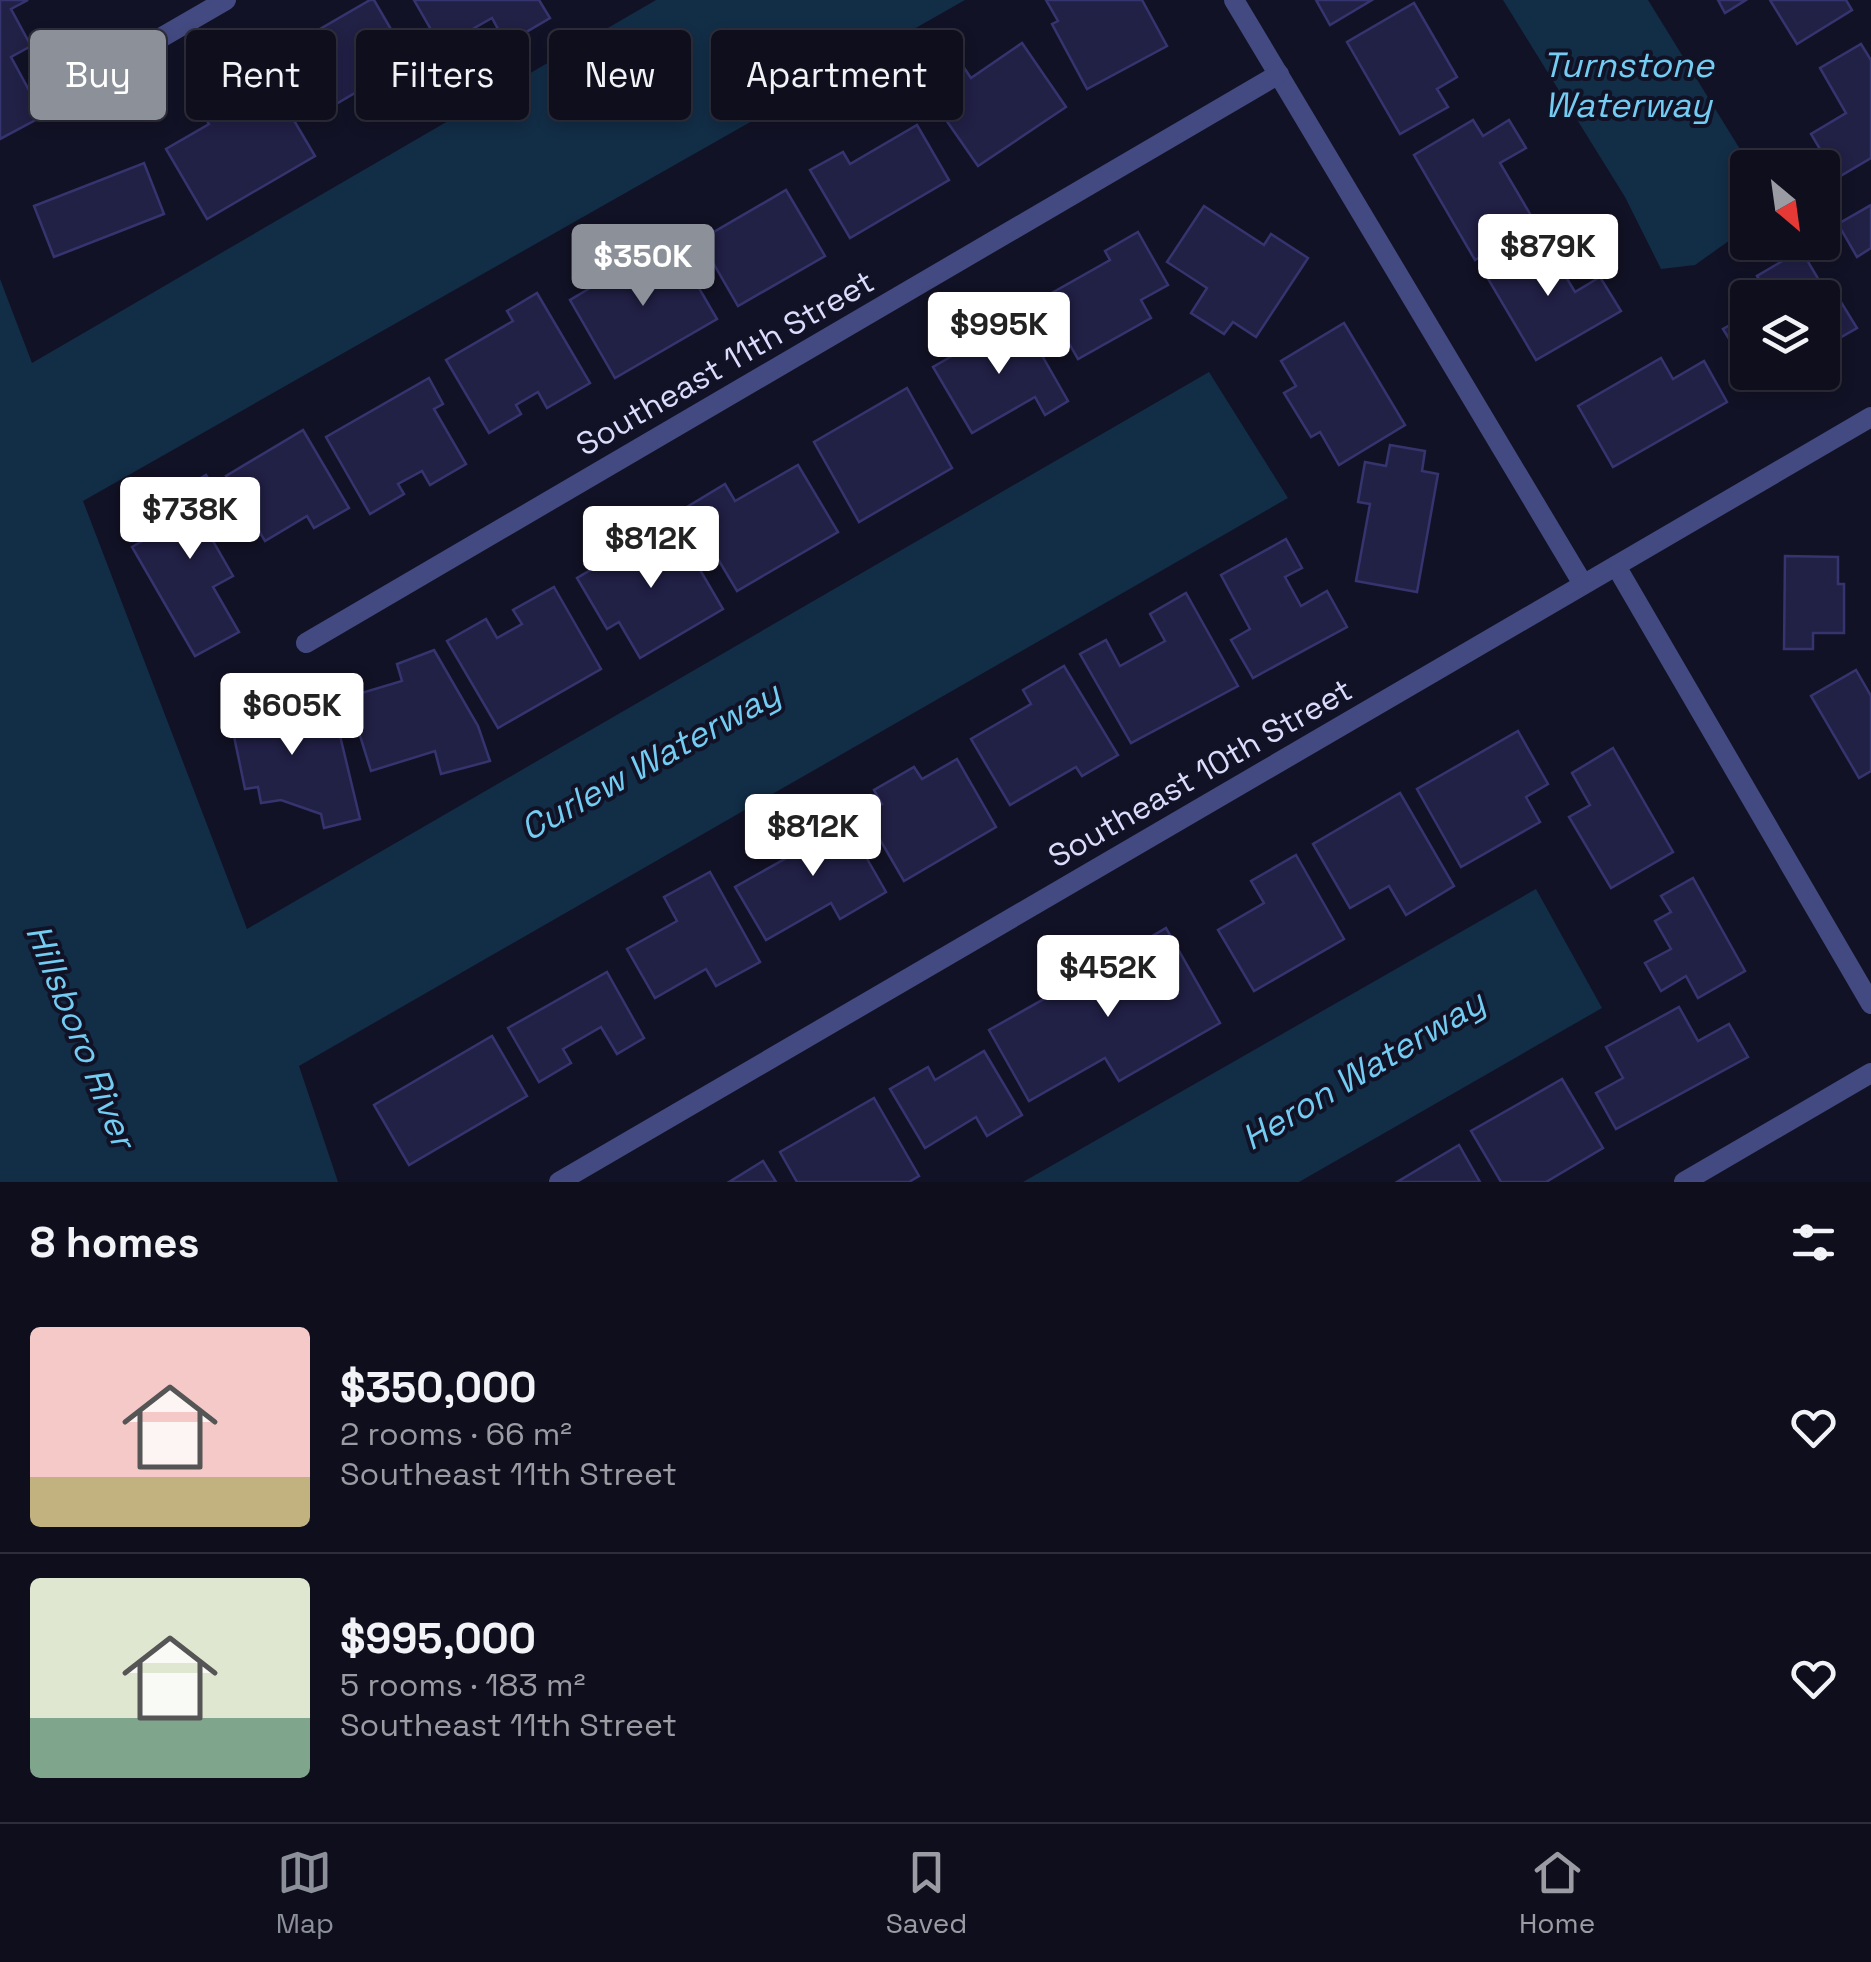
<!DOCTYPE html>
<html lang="en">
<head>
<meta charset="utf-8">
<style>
	body { margin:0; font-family:"Space Grotesk",sans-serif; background:#1c1c29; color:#f1f3f6; height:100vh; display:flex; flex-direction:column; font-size:38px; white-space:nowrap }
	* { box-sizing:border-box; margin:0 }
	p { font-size:32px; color:#9b9ca3 }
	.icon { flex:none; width:55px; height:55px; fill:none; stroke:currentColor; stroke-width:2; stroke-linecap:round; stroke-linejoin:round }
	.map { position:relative; height:1182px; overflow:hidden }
	.sheet { display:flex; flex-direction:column; background:#0e0e1c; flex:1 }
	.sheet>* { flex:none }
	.hud { position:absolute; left:30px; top:30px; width:1000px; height:90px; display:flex; gap:20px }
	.needle { width:65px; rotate:151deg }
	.tools { position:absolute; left:1730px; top:150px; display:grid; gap:20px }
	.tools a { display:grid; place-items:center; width:110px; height:110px; border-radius:10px; background:#0e0e1c; box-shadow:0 5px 15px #0003,0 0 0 2px #2e2e3b; font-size:50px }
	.price { position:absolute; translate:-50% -85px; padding:0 22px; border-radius:10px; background:#fff; color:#222; font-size:32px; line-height:65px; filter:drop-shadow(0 2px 5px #0008) }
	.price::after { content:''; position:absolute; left:50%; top:60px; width:30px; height:22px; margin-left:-15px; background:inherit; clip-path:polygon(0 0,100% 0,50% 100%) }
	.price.selected { background:#8c9099; color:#fff }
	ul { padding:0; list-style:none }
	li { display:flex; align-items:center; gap:30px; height:250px; padding:0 30px }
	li+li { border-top:2px solid #2e2e3b }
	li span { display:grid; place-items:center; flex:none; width:280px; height:200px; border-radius:10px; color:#555 }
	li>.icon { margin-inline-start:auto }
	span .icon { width:120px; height:120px; fill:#fffc; stroke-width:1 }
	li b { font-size:42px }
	h2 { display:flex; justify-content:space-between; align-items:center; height:120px; padding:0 30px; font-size:42px }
	.chip { padding:0 35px; border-radius:10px; background:#0e0e1c; box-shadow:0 5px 15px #0003,0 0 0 2px #2e2e3b; font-size:35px; line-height:90px }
	.chip.selected { background:#8c9099; color:#fff }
	.tabs { display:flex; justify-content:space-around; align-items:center; height:140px; border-top:2px solid #2e2e3b; background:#0e0e1c; font-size:28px; color:#9b9ca3 }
	.tabs a { display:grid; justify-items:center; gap:5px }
	.tabs .selected { color:#8c9099 }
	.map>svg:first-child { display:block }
	.water { fill:#122d46 }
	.building { fill:#212045; stroke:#36346f; stroke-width:2.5 }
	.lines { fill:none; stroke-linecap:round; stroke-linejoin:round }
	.minor { stroke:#424a81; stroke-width:20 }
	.labels { text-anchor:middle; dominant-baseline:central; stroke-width:8; stroke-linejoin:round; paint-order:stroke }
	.street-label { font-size:32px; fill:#dbdcfc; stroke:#121226 }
	.water-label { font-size:35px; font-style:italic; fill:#73ccf2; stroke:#121226 }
</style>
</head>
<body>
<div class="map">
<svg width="1871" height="1182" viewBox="0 0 1871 1182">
	<rect width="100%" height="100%" fill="#121226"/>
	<g class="water">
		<path d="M 656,0 L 965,0 L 83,501 L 247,929 L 1209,372 L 1288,498 L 299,1066 L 338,1182 L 0,1182 L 0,279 L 32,363 Z"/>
		<path d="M 1503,0 L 1648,0 L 1751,167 L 1748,168 L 1747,228 L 1695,265 L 1661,269 L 1625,197 Z"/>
		<path d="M 1536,889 L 1602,1008 L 1299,1182 L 1023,1182 Z"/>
	</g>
	<g class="building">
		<path d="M 0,0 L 28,0 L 11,9 L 31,46 L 11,57 L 43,116 L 0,139 Z"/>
		<path d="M 370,0 L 374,0 L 427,91 L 378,120 L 360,90 L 314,117 L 277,54 Z"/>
		<path d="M 414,0 L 539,0 L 550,18 L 506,44 L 492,18 L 441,47 Z"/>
		<path d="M 1046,0 L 1142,0 L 1167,46 L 1087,89 L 1052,24 L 1058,21 Z"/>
		<path d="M 1316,0 L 1372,0 L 1330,25 Z"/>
		<path d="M 1718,0 L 1746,0 L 1725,13 Z"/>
		<path d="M 1770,0 L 1846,0 L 1852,10 L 1797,44 Z"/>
		<path d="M 1414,3 L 1457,77 L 1437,89 L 1448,107 L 1400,134 L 1347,42 Z"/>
		<path d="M 1022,43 L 1066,107 L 978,166 L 919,81 L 956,56 L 971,78 Z"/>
		<path d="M 1861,44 L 1871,60 L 1871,158 L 1837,178 L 1811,134 L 1846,113 L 1820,68 Z"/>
		<path d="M 263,68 L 315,156 L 207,219 L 166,149 L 209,124 L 198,106 Z"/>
		<path d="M 1473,120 L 1483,136 L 1509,120 L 1526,148 L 1500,163 L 1536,224 L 1475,260 L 1414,155 Z"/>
		<path d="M 917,125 L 949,180 L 850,238 L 810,170 L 843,152 L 850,164 Z"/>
		<path d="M 144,163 L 164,214 L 54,257 L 34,206 Z"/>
		<path d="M 786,190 L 825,256 L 738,306 L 700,240 Z"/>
		<path d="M 1871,205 L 1871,248 L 1857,257 L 1838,224 Z"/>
		<path d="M 1204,206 L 1264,245 L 1271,234 L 1308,258 L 1256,337 L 1233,322 L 1224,334 L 1191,313 L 1207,288 L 1167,262 Z"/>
		<path d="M 1138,232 L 1168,285 L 1141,300 L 1151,318 L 1078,359 L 1043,298 L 1110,260 L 1105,251 Z"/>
		<path d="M 1542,237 L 1575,292 L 1600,277 L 1621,311 L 1536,360 L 1484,272 Z"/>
		<path d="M 671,240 L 717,319 L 615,378 L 570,300 Z"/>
		<path d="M 1801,250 L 1826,292 L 1833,289 L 1857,328 L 1822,348 L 1822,298 L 1770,298 L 1757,276 Z"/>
		<path d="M 537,293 L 590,383 L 547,408 L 538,392 L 516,405 L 521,414 L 489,433 L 446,360 L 513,321 L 507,311 Z"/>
		<path d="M 1748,315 L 1748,370 L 1723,329 Z"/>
		<path d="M 1020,317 L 1068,401 L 1045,415 L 1035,397 L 972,433 L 933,367 Z"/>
		<path d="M 1344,323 L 1405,425 L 1339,465 L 1320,432 L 1311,437 L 1284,393 L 1296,386 L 1281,361 Z"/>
		<path d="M 1661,358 L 1673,379 L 1704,361 L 1727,402 L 1613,467 L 1578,406 Z"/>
		<path d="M 1749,372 L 1782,372 L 1757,387 Z"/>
		<path d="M 429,378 L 443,404 L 434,409 L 466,464 L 430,485 L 422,471 L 398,484 L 404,494 L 370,514 L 326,437 Z"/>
		<path d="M 907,388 L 952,468 L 859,522 L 814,442 Z"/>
		<path d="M 303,430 L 349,508 L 314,528 L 307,516 L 265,541 L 226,476 Z"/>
		<path d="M 1390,445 L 1425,451 L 1422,471 L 1438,474 L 1417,592 L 1356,581 L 1370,504 L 1358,502 L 1365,462 L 1386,466 Z"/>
		<path d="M 798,465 L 838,532 L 737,591 L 687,507 L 725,484 L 735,501 Z"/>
		<path d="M 206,475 L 237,527 L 213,541 L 233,576 L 213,587 L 239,632 L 195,656 L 132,547 L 154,534 L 141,513 Z"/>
		<path d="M 672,522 L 723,609 L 640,658 L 619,622 L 607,629 L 577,578 Z"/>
		<path d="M 1286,539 L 1302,568 L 1285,577 L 1301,606 L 1327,591 L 1347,627 L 1253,678 L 1231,640 L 1250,629 L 1221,575 Z"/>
		<path d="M 1785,556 L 1838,557 L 1838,584 L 1844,584 L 1844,633 L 1813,633 L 1813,649 L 1784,649 Z"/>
		<path d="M 554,587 L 601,669 L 498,728 L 447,641 L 486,619 L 497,638 L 522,624 L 513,610 Z"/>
		<path d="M 1186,593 L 1238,686 L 1131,743 L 1080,654 L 1106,640 L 1120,666 L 1165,641 L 1150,614 Z"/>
		<path d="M 434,650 L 478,726 L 490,761 L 441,774 L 435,751 L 371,771 L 348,697 L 402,681 L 397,664 Z"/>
		<path d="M 1064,666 L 1118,755 L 1082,776 L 1076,767 L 1010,805 L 971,739 L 1031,704 L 1023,690 Z"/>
		<path d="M 1856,670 L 1871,696 L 1871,771 L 1859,778 L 1811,696 Z"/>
		<path d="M 273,687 L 280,718 L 303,713 L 306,726 L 336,719 L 360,819 L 324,828 L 321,814 L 281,800 L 261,803 L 258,787 L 245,789 L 226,698 Z"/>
		<path d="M 1518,731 L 1548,784 L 1526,797 L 1540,822 L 1461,867 L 1417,789 Z"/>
		<path d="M 1613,748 L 1673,852 L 1611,888 L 1569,817 L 1590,805 L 1572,773 Z"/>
		<path d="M 957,759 L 996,827 L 904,881 L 865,814 L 882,804 L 874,790 L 914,767 L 922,779 Z"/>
		<path d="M 1400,793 L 1454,886 L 1406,915 L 1389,886 L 1350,908 L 1313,844 Z"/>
		<path d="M 838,808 L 886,892 L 840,919 L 831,903 L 766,940 L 735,887 L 804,848 L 795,833 Z"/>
		<path d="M 1296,855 L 1344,939 L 1254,991 L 1218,930 L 1264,903 L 1251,881 Z"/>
		<path d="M 710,872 L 760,962 L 716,986 L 706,969 L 655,998 L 627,949 L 677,921 L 664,897 Z"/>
		<path d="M 1693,878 L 1745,971 L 1698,998 L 1686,976 L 1661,991 L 1645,963 L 1671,949 L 1655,921 L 1671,912 L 1661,896 Z"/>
		<path d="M 1166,928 L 1220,1023 L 1119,1081 L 1105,1058 L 1029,1101 L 989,1030 L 1099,968 L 1105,978 L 1126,966 L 1120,955 Z"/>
		<path d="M 607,972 L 644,1038 L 617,1054 L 601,1027 L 563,1049 L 571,1063 L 539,1082 L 508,1028 Z"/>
		<path d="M 1679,1007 L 1698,1041 L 1729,1024 L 1748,1057 L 1616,1129 L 1596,1093 L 1623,1078 L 1606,1047 Z"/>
		<path d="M 492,1036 L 527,1096 L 409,1165 L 374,1105 Z"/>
		<path d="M 984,1051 L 1022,1115 L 987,1136 L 976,1117 L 925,1148 L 890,1089 L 928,1067 L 935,1080 Z"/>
		<path d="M 1562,1079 L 1603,1148 L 1546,1182 L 1501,1182 L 1471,1131 Z"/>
		<path d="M 874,1098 L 919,1176 L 909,1182 L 797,1182 L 780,1152 Z"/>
		<path d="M 1459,1145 L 1480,1182 L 1397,1182 Z"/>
		<path d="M 763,1161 L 776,1182 L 729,1182 Z"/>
	</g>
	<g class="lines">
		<g class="minor">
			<path d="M 1234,0 L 1583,584"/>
			<path d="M 117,84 L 157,40 L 226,0"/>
			<path d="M 1616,566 L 1871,1004"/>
			<path d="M 306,643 L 1279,74"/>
			<path d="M 559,1182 L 1871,417"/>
			<path d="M 1684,1182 L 1871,1073"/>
		</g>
	</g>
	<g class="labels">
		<g class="street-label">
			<text transform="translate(725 363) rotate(-30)">Southeast 11th Street</text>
			<text transform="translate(1200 773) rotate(-30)">Southeast 10th Street</text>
		</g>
		<g class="water-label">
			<text x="1628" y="65">Turnstone<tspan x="1628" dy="40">Waterway</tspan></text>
			<text transform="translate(650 761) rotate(-29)">Curlew Waterway</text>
			<text transform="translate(81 1036) rotate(68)">Hillsboro River</text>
			<text transform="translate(1363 1070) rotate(-31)">Heron Waterway</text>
		</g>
	</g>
</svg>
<div class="tools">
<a><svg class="needle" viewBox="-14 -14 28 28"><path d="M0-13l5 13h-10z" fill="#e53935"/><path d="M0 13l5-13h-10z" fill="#9b9ca3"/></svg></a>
<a><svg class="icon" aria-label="layers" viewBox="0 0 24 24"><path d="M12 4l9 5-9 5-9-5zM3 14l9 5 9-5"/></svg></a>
</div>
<b class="price" style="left:1548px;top:299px">$879K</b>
<b class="price selected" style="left:643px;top:309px">$350K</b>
<b class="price" style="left:999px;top:377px">$995K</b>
<b class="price" style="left:190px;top:562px">$738K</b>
<b class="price" style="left:651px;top:591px">$812K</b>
<b class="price" style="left:292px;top:758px">$605K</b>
<b class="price" style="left:813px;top:879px">$812K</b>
<b class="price" style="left:1108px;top:1020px">$452K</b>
<div class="hud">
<a class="chip selected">Buy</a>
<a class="chip">Rent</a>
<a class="chip">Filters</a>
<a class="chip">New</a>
<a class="chip">Apartment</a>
</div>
</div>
<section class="sheet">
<h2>8 homes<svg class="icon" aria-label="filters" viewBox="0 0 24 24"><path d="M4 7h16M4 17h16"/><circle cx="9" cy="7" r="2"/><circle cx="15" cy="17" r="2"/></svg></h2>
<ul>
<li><span style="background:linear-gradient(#f6c9c9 75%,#c2b280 0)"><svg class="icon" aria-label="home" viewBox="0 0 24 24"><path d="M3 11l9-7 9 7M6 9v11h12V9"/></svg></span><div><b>$350,000</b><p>2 rooms · 66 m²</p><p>Southeast 11th Street</p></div><svg class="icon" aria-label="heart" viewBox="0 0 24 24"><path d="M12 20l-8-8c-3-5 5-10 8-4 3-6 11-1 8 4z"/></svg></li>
<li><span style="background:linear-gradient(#dfe7d0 70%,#7fa58c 0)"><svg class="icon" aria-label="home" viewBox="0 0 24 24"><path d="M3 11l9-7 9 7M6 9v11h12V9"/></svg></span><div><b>$995,000</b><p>5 rooms · 183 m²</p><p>Southeast 11th Street</p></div><svg class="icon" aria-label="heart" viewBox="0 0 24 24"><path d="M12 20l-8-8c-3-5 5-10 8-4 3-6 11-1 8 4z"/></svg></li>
</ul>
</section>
<nav class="tabs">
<a class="selected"><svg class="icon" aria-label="map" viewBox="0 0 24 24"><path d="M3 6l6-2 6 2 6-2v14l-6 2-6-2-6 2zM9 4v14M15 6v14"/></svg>Map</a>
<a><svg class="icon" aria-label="saved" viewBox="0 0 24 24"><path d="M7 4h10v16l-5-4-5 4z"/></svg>Saved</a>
<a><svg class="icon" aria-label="home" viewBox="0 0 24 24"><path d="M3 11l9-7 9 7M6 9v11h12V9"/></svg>Home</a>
</nav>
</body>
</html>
